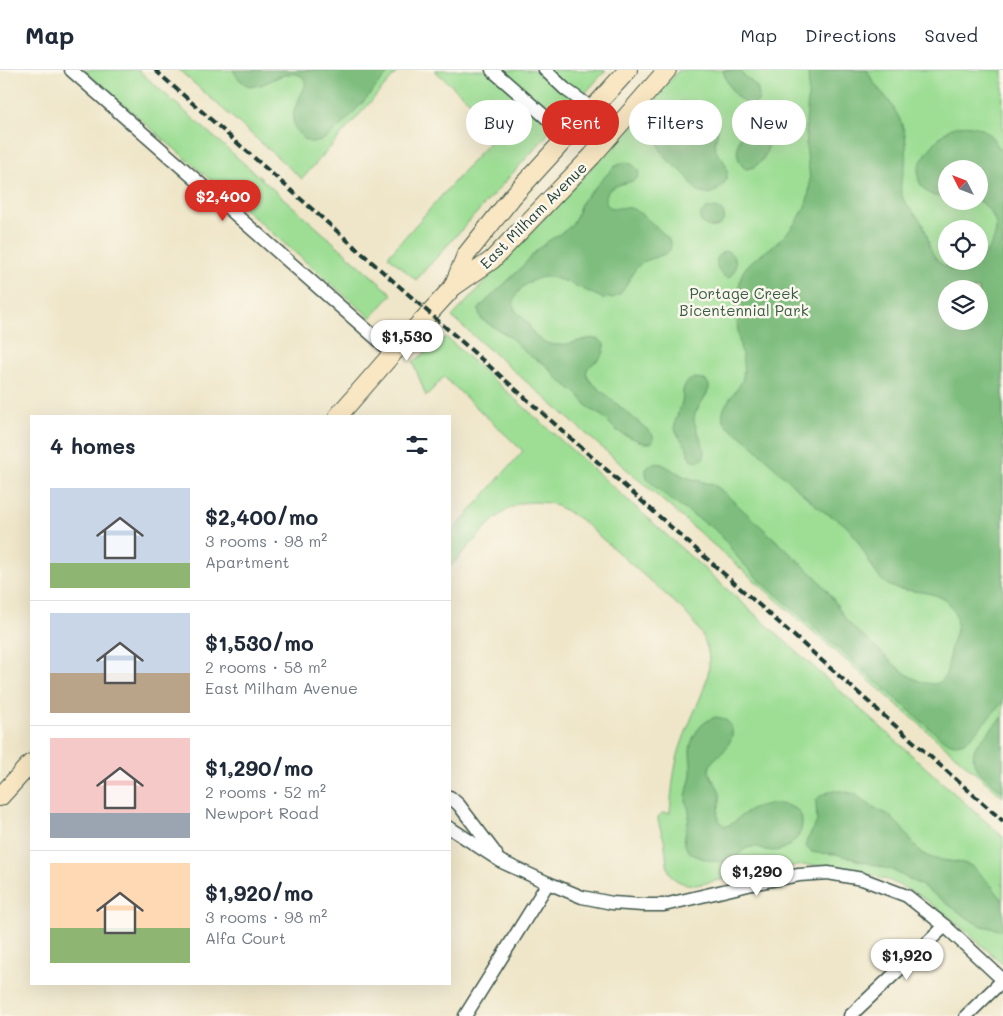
<!DOCTYPE html>
<html lang="en">
<head>
<meta charset="utf-8">
<style>
	body { margin:0; font-family:Mali,sans-serif; background:#f6f6f7; color:#1f2937; height:100vh; display:flex; flex-direction:column; font-size:19px; white-space:nowrap }
	* { box-sizing:border-box; margin:0 }
	p { font-size:16px; color:#747a83 }
	.icon { flex:none; width:28px; height:28px; fill:none; stroke:currentColor; stroke-width:2; stroke-linecap:round; stroke-linejoin:round }
	.map { position:relative; flex:1; overflow:hidden }
	.drawer { position:absolute; left:30px; top:345px; width:421px; height:570px; display:flex; flex-direction:column; background:#fff; border-radius:0px; box-shadow:0 5px 20px #0002 }
	.drawer>* { flex:none }
	.hud { position:absolute; left:466px; top:30px; width:461px; height:45px; display:flex; gap:10px }
	.needle { width:32px; rotate:312deg }
	.buttons { position:absolute; left:938px; top:90px; display:grid; gap:10px }
	.buttons a { display:grid; place-items:center; width:50px; height:50px; border-radius:50%; background:#fff; box-shadow:0 5px 20px #0002; font-size:25px }
	.price { position:absolute; translate:-50% -42px; padding:0 11px; border-radius:18px; background:#fff; color:#222; font-size:16px; line-height:32px; filter:drop-shadow(0 1px 2px #0008) }
	.price::after { content:''; position:absolute; left:50%; top:30px; width:15px; height:11px; margin-left:-8px; background:inherit; clip-path:polygon(0 0,100% 0,50% 100%) }
	.price.selected { background:#d93025; color:#fff }
	ul { padding:0; list-style:none }
	li { display:flex; align-items:center; gap:15px; height:125px; padding:0 20px }
	li+li { border-top:1px solid #e0e1e3 }
	li span { display:grid; place-items:center; flex:none; width:140px; height:100px; border-radius:0px; color:#555 }
	li>.icon { margin-inline-start:auto }
	span .icon { width:60px; height:60px; fill:#fffc; stroke-width:1 }
	li b { font-size:21px }
	h2 { display:flex; justify-content:space-between; align-items:center; height:60px; padding:0 20px; font-size:21px }
	.tag { padding:0 18px; border-radius:22px; background:#fff; box-shadow:0 5px 20px #0002; font-size:18px; line-height:45px }
	.tag.selected { background:#d93025; color:#fff }
	header { display:flex; align-items:center; gap:30px; box-sizing:border-box; height:70px; padding:0 25px; background:#fff; border-bottom:1px solid #e0e1e3 }
	header strong { font-size:24px }
	nav { display:flex; gap:28px; margin-inline-start:auto; font-size:18px }
	.map>svg:first-child { display:block }
	.green { fill:#9dde94; stroke:#5e8e64; fill-rule:evenodd }
	.forest { fill:#7ebd7e; stroke:#4e7d59; fill-rule:evenodd }
	.lines { fill:none; stroke-linecap:round; stroke-linejoin:round }
	.street-casing { stroke:#3e564a; stroke-width:15 }
	.secondary-casing { stroke:#3e564a; stroke-width:20 }
	.street { stroke:#fff; stroke-width:12 }
	.secondary { stroke:#f9e7c3; stroke-width:18 }
	.rail { stroke:#1f3d34; stroke-width:4; stroke-dasharray:8 4; stroke-linecap:butt }
	.labels { text-anchor:middle; dominant-baseline:central; stroke-width:5; stroke-linejoin:round; paint-order:stroke }
	.street-label { font-size:15px; fill:#1f3d34; stroke:#fbf7ec }
	.park-label { font-size:15px; fill:#385d47; stroke:#fbf7ec }
</style>
</head>
<body>
<header>
<strong>Map</strong>
<nav><a>Map</a><a>Directions</a><a>Saved</a></nav>
</header>
<div class="map">
<svg width="1003" height="946" viewBox="0 0 1003 946">
	<rect width="100%" height="100%" fill="#fbf7ec"/>
	<filter id="ink" filterUnits="userSpaceOnUse"><feTurbulence type="fractalNoise" baseFrequency=".02" numOctaves="2"/><feDisplacementMap in="SourceGraphic" scale="10" xChannelSelector="R" yChannelSelector="G"/><feConvolveMatrix kernelMatrix="1 2 1 2 8 2 1 2 1" color-interpolation-filters="sRGB"/></filter>
	<filter id="wash" filterUnits="userSpaceOnUse"><feTurbulence type="fractalNoise" baseFrequency=".0096" numOctaves="4" result="noise"/><feDisplacementMap in="SourceGraphic" scale="20" xChannelSelector="R" yChannelSelector="G"/><feGaussianBlur stdDeviation="1.12" result="paint"/><feColorMatrix in="noise" values="0 0 0 0 0 0 0 0 0 0 0 0 0 0 0 0 0 1.4 0 .05"/><feComposite in="paint" operator="in"/></filter>
	<g filter="url(#wash)">
		<rect width="100%" height="100%" fill="#efe6c9"/>
		<g class="green">
			<path d="M 83,0 L 138,0 L 392,224 L 371,248 Z"/>
			<path d="M 179,0 L 399,0 L 302,109 Z"/>
			<path d="M 434,0 L 606,0 L 416,210 L 388,186 L 501,59 Z"/>
			<path d="M 679,0 L 1003,0 L 1003,727 L 452,247 L 637,49 ZM 946,99 L 979,99 L 979,131 L 946,131 ZM 946,159 L 979,159 L 979,191 L 946,191 ZM 946,219 L 979,219 L 979,251 L 946,251 Z"/>
			<path d="M 446,267 L 1003,767 L 1003,894 L 948,846 L 919,825 L 890,811 L 859,801 L 831,796 L 807,795 L 779,798 L 696,815 C 662,813 669,796 664,770 C 662,762 658,755 658,747 L 662,743 L 670,743 C 672,716 674,692 684,667 C 704,613 730,588 681,538 L 581,450 L 565,440 L 550,433 L 534,432 L 519,433 L 504,442 L 491,452 L 450,497 L 450,464 L 523,381 L 444,307 L 426,326 L 413,292 Z"/>
		</g>
		<g class="forest">
			<path d="M 233,0 L 391,0 C 376,16 336,68 317,72 C 312,73 307,72 303,68 C 282,50 300,32 306,13 L 303,7 C 301,6 298,4 296,4 C 277,0 257,28 240,10 C 237,7 235,3 233,0 Z"/>
			<path d="M 723,0 L 740,0 L 741,3 C 746,8 752,11 756,16 C 761,24 760,38 748,34 C 735,30 726,12 723,0 Z"/>
			<path d="M 808,0 L 867,0 C 869,4 872,9 874,13 C 879,20 885,25 889,31 C 894,38 899,47 902,54 C 906,65 907,77 906,88 C 905,101 898,113 902,126 C 906,138 919,145 924,157 C 928,165 928,175 932,182 C 941,199 961,207 976,194 C 985,186 996,171 996,158 C 996,147 987,136 979,130 L 979,99 L 946,99 L 946,126 C 931,130 917,117 918,102 C 919,92 927,82 933,75 C 938,69 943,63 950,59 C 961,53 978,55 987,62 C 994,68 998,77 1003,85 L 1003,632 C 997,639 990,646 984,653 C 972,666 962,681 943,670 L 756,507 L 739,489 L 724,469 L 713,458 L 672,431 L 651,413 L 647,408 L 646,403 L 646,399 L 650,395 L 656,393 L 662,394 L 685,407 L 714,415 L 720,419 L 816,507 C 822,514 828,521 833,529 C 838,536 841,543 846,549 C 853,559 864,567 873,575 C 886,586 902,604 917,610 C 924,613 934,616 940,612 C 949,606 948,591 950,581 C 954,565 962,552 951,536 C 939,518 907,524 890,516 C 871,507 863,471 846,456 C 838,448 827,445 819,438 C 793,417 771,392 746,370 C 740,364 729,360 725,353 C 715,337 740,322 743,307 C 745,295 741,282 739,270 C 736,252 736,222 742,204 C 747,192 760,186 769,179 C 786,166 803,148 808,127 C 813,108 806,90 806,71 C 805,47 810,24 808,0 ZM 946,219 L 979,219 L 979,251 L 946,251 Z"/>
			<path d="M 681,32 C 696,32 717,41 718,59 C 718,65 714,71 715,78 C 716,83 720,86 723,90 C 731,102 727,116 714,122 C 696,129 695,115 685,105 C 679,97 668,93 663,84 C 651,67 663,40 681,32 Z"/>
			<path d="M 753,54 C 779,59 768,98 746,99 C 731,90 737,59 753,54 Z"/>
			<path d="M 626,92 C 635,94 645,104 634,110 C 625,115 607,114 606,128 C 604,143 622,136 630,138 C 640,140 659,160 667,167 C 670,171 673,176 669,181 C 662,188 646,187 637,197 C 626,210 625,232 602,228 C 586,221 565,209 548,207 C 534,206 511,221 514,237 C 516,243 522,246 526,251 C 530,256 532,263 537,267 C 560,288 590,259 602,272 C 604,273 605,276 604,279 C 604,295 576,293 591,312 L 650,362 L 653,365 L 653,371 L 651,373 L 644,373 L 623,364 L 616,360 L 602,346 L 590,339 L 578,325 L 558,309 L 546,295 L 527,284 L 509,266 L 482,250 L 479,243 L 479,239 L 482,235 L 519,200 L 536,181 L 548,171 L 566,160 L 572,154 L 576,147 L 582,131 L 614,97 L 620,94 Z"/>
			<path d="M 709,138 C 737,136 721,170 701,152 C 698,145 703,141 709,138 Z"/>
			<path d="M 727,181 C 739,187 738,201 728,208 C 716,205 710,184 727,181 Z"/>
			<path d="M 696,308 C 727,312 693,335 694,350 C 695,359 713,388 699,391 C 696,391 693,390 691,389 C 688,386 688,382 687,378 C 683,371 677,366 675,358 C 674,350 680,340 682,332 C 683,327 682,321 684,317 C 686,312 691,309 696,308 Z"/>
			<path d="M 1003,646 L 1003,722 C 988,709 964,696 977,674 Z"/>
			<path d="M 716,647 C 722,648 726,649 730,654 C 736,663 729,675 723,682 C 719,686 712,689 710,696 C 706,707 719,714 720,724 C 722,736 711,747 725,756 C 732,755 736,750 741,746 C 756,735 774,730 791,737 C 798,739 802,744 802,751 C 802,758 801,763 796,769 C 789,778 778,783 766,780 C 761,778 757,776 751,777 C 743,778 739,785 733,790 C 725,795 700,789 692,784 C 677,773 689,758 689,745 C 690,740 686,735 686,730 C 686,721 690,713 691,704 C 692,696 690,689 690,681 C 691,666 701,651 716,647 Z"/>
			<path d="M 832,721 L 841,721 L 855,724 L 871,736 L 889,745 L 900,756 L 920,782 L 927,786 L 935,789 L 963,793 L 970,795 L 977,801 L 992,816 L 1003,831 L 1003,861 L 979,855 L 972,851 L 922,816 L 892,800 L 836,784 L 817,783 L 812,782 L 808,779 L 806,776 L 806,772 L 817,752 L 816,731 L 821,725 Z"/>
		</g>
	</g>
	<g filter="url(#ink)">
		<g class="lines">
			<g class="street-casing">
				<g id="street">
					<path d="M 71,0 L 393,283"/>
					<path d="M 492,0 L 558,58 L 568,66"/>
					<path d="M 545,0 L 565,19 L 593,39"/>
					<path d="M 450,727 L 459,735 L 496,784"/>
					<path d="M 450,758 L 502,792 L 548,813 L 582,827 L 612,833 L 643,835 L 664,835 L 761,812 L 799,805 L 828,803 L 862,809 L 907,826 L 945,856 L 1003,910 L 966,946"/>
					<path d="M 465,946 L 548,813"/>
					<path d="M 850,946 L 945,856"/>
				</g>
			</g>
			<g class="secondary-casing">
				<g id="secondary">
					<path d="M 453,217 L 466,185 L 513,126 L 628,0"/>
					<path d="M 338,346 L 393,283 L 453,217 L 492,190 L 592,86 L 667,0"/>
					<path d="M 0,727 L 31,693"/>
				</g>
			</g>
			<use href="#street" class="street"/>
			<use href="#secondary" class="secondary"/>
			<path class="rail" d="M 155,0 L 1003,751"/>
		</g>
	</g>
	<g class="labels">
		<g class="street-label">
			<text transform="translate(533 145) rotate(-45)">East Milham Avenue</text>
		</g>
		<g class="park-label">
			<text x="744" y="223">Portage Creek<tspan x="744" dy="17">Bicentennial Park</tspan></text>
		</g>
	</g>
</svg>
<div class="buttons">
<a><svg class="needle" viewBox="-14 -14 28 28"><path d="M0-13l5 13h-10z" fill="#e53935"/><path d="M0 13l5-13h-10z" fill="#747a83"/></svg></a>
<a><svg class="icon" aria-label="locate" viewBox="0 0 24 24"><circle cx="12" cy="12" r="6"/><path d="M12 2v4M12 18v4M2 12h4M18 12h4"/></svg></a>
<a><svg class="icon" aria-label="layers" viewBox="0 0 24 24"><path d="M12 4l9 5-9 5-9-5zM3 14l9 5 9-5"/></svg></a>
</div>
<b class="price selected" style="left:223px;top:152px">$2,400</b>
<b class="price" style="left:407px;top:292px">$1,530</b>
<b class="price" style="left:757px;top:827px">$1,290</b>
<b class="price" style="left:907px;top:911px">$1,920</b>
<div class="hud">
<a class="tag">Buy</a>
<a class="tag selected">Rent</a>
<a class="tag">Filters</a>
<a class="tag">New</a>
</div>
<section class="drawer">
<h2>4 homes<svg class="icon" aria-label="filters" viewBox="0 0 24 24"><path d="M4 7h16M4 17h16"/><circle cx="9" cy="7" r="2"/><circle cx="15" cy="17" r="2"/></svg></h2>
<ul>
<li><span style="background:linear-gradient(#c9d6e8 75%,#8fb573 0)"><svg class="icon" aria-label="home" viewBox="0 0 24 24"><path d="M3 11l9-7 9 7M6 9v11h12V9"/></svg></span><div><b>$2,400/mo</b><p>3 rooms · 98 m²</p><p>Apartment</p></div></li>
<li><span style="background:linear-gradient(#c9d6e8 60%,#b9a48a 0)"><svg class="icon" aria-label="home" viewBox="0 0 24 24"><path d="M3 11l9-7 9 7M6 9v11h12V9"/></svg></span><div><b>$1,530/mo</b><p>2 rooms · 58 m²</p><p>East Milham Avenue</p></div></li>
<li><span style="background:linear-gradient(#f6c9c9 75%,#9aa5b1 0)"><svg class="icon" aria-label="home" viewBox="0 0 24 24"><path d="M3 11l9-7 9 7M6 9v11h12V9"/></svg></span><div><b>$1,290/mo</b><p>2 rooms · 52 m²</p><p>Newport Road</p></div></li>
<li><span style="background:linear-gradient(#ffd9b3 65%,#8fb573 0)"><svg class="icon" aria-label="home" viewBox="0 0 24 24"><path d="M3 11l9-7 9 7M6 9v11h12V9"/></svg></span><div><b>$1,920/mo</b><p>3 rooms · 98 m²</p><p>Alfa Court</p></div></li>
</ul>
</section>
</div>
</body>
</html>
